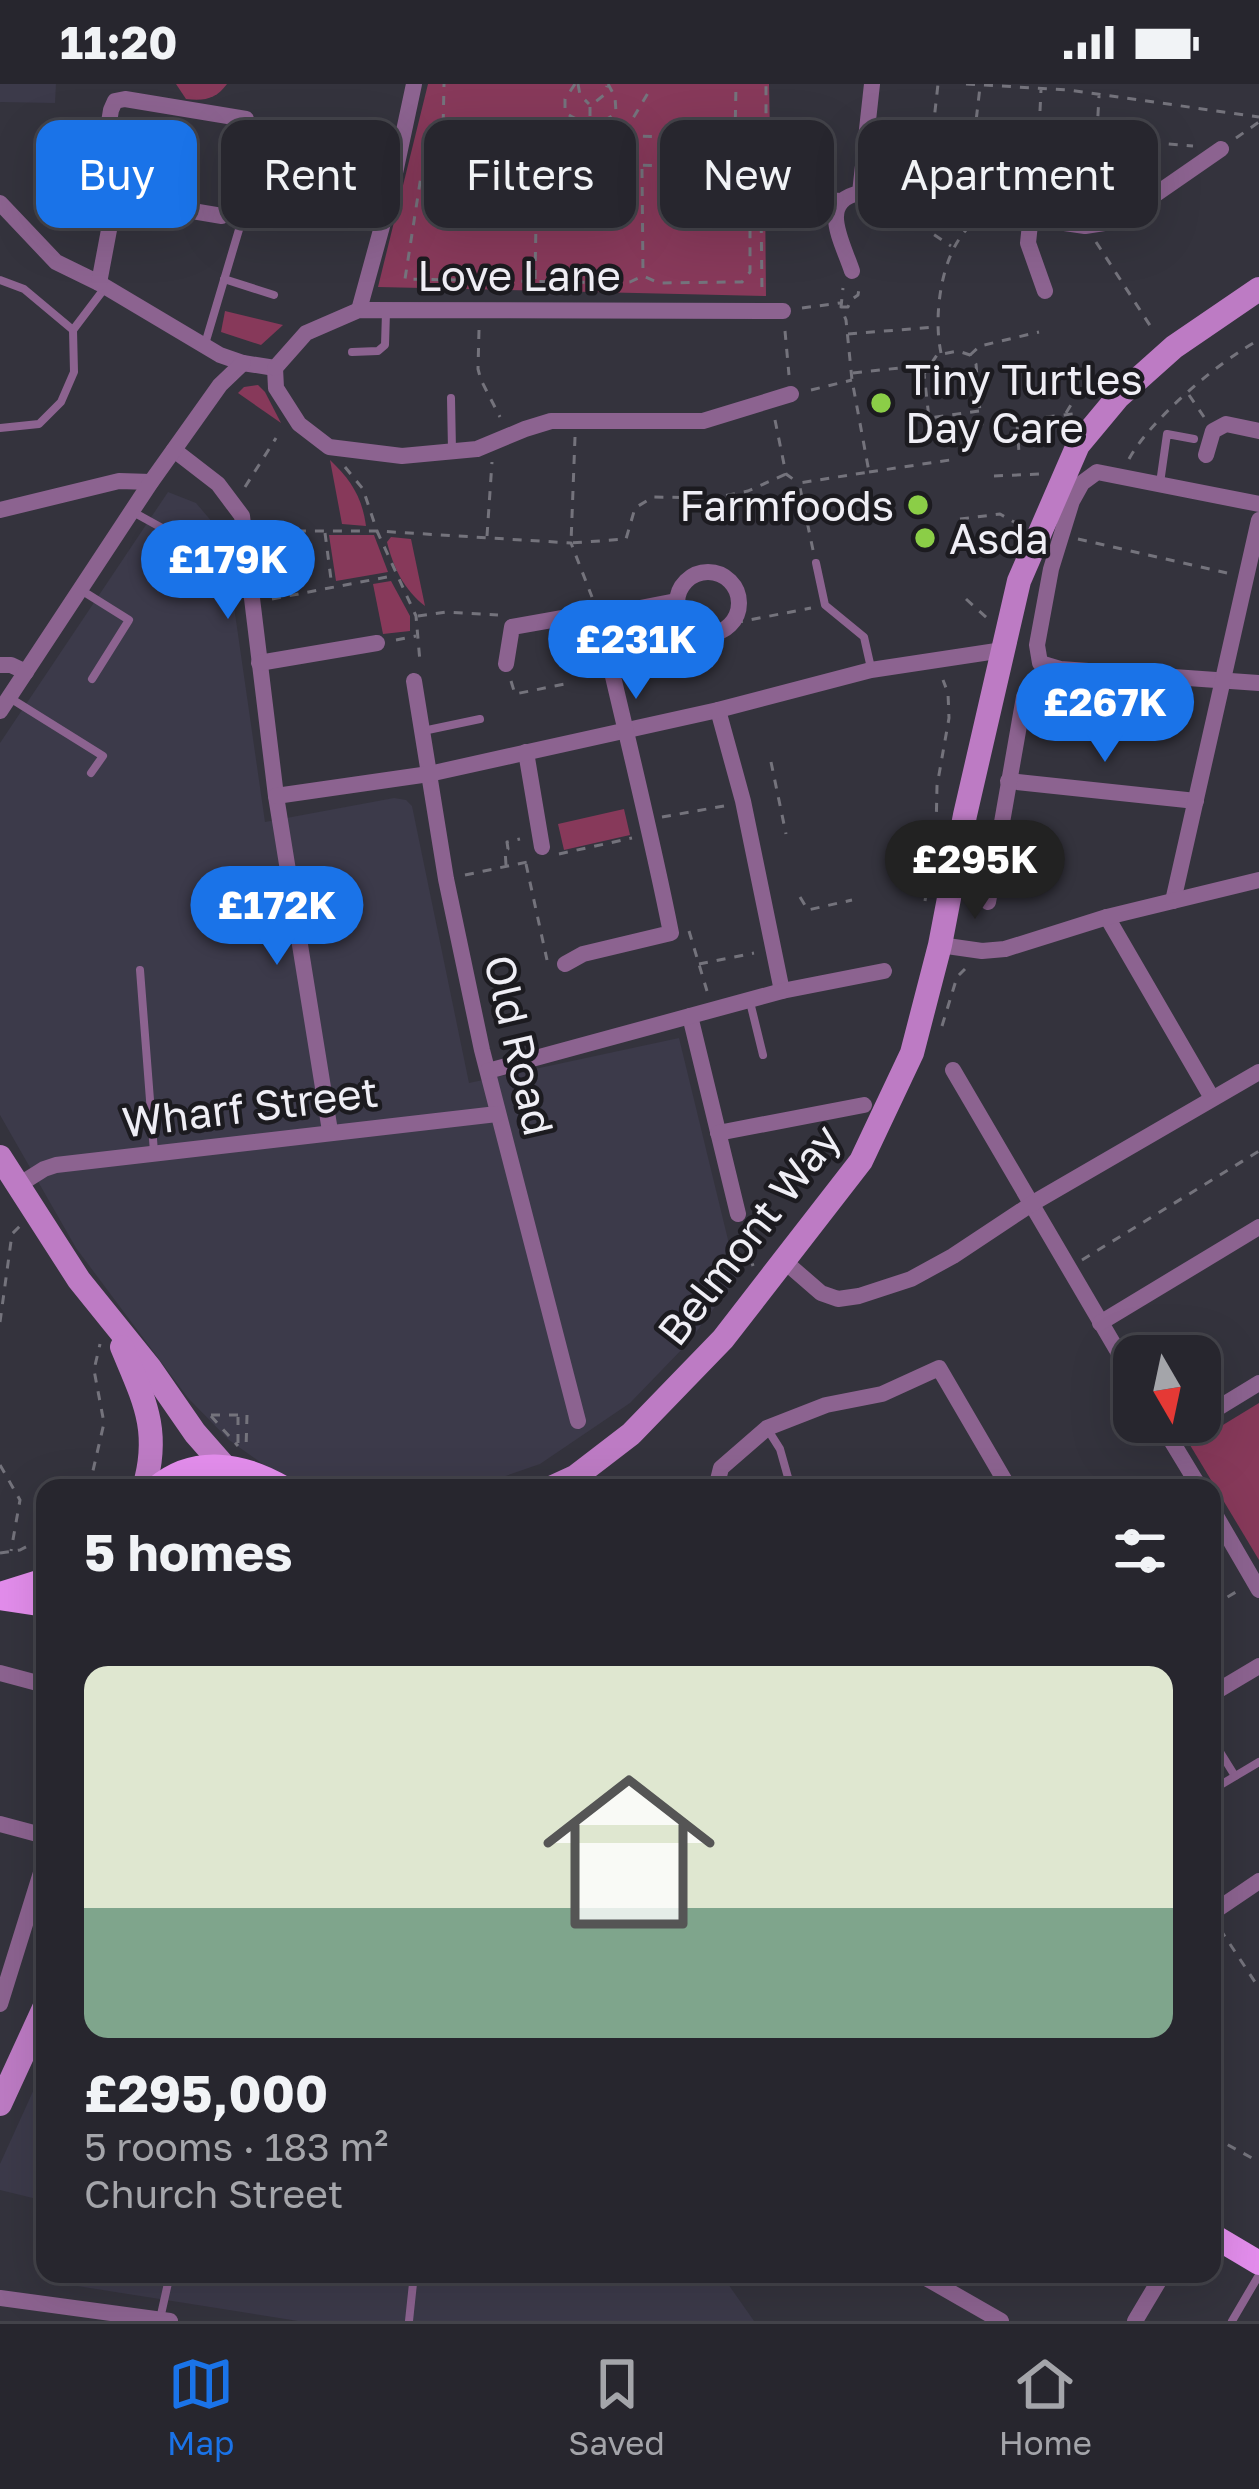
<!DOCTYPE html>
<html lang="en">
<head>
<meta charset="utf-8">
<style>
	body { margin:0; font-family:"Golos Text",sans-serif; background:#2f2e36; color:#f1f3f6; height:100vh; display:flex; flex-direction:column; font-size:45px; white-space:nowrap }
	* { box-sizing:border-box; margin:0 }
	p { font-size:39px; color:#a4a5aa }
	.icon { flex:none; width:66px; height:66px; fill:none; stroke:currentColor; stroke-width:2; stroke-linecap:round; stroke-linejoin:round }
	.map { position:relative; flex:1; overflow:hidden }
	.drawer { position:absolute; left:36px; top:1395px; width:1185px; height:804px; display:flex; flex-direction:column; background:#27262e; border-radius:24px; box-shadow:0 12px 48px #0002,0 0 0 3px #43434a }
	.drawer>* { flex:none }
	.top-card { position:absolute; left:36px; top:36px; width:1188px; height:108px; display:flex; gap:24px }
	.needle { width:78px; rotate:171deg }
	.buttons { position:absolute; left:1113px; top:1251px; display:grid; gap:24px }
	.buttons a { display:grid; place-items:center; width:108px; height:108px; border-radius:24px; background:#27262e; box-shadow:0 12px 48px #0002,0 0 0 3px #43434a; font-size:60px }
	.price { position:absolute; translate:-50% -102px; padding:0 27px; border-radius:42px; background:#1a73e8; color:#fff; font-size:39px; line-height:78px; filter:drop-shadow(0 3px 6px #0008) }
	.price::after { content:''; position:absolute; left:50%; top:72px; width:36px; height:27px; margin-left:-18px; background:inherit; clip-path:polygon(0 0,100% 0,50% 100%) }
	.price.on { background:#222; color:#fff }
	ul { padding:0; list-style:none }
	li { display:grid; align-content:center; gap:24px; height:636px; padding:0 48px }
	li span { display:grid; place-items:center; height:372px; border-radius:24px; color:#555 }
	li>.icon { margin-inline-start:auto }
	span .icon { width:216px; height:216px; fill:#fffc; stroke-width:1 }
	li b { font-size:51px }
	h2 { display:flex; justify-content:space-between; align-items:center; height:144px; padding:0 48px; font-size:51px }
	.chip { padding:0 42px; border-radius:24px; background:#27262e; box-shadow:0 12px 48px #0002,0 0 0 3px #43434a; font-size:42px; line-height:108px }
	.chip.on { background:#1a73e8; color:#fff }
	.status { display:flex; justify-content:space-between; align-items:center; height:84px; padding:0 60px; background:#27262e; direction:ltr }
	.status svg { height:33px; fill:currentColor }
	.menu { display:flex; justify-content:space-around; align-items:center; height:168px; border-top:3px solid #43434a; background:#27262e; font-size:33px; color:#a4a5aa }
	.menu a { display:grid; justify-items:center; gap:6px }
	.menu .on { color:#1a73e8 }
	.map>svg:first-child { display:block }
	.built { fill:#3c3a4a }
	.green { fill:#87395a }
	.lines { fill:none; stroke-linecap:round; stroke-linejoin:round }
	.path { stroke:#74737c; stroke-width:3; stroke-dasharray:9 9; stroke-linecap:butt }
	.lane { stroke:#8c6390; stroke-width:8 }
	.street { stroke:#8c6390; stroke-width:16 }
	.secondary { stroke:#bd7bc4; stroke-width:24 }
	.primary { stroke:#e38dec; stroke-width:24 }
	.poi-dot { fill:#8bce47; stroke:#1c1b20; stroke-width:4.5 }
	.labels { text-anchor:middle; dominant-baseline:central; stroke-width:9; stroke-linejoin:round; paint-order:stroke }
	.street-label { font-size:42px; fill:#efeef5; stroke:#1c1b20 }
	.poi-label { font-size:42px; fill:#efeef5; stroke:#1c1b20; text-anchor:start }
</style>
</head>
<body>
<div class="status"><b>11:20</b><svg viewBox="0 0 49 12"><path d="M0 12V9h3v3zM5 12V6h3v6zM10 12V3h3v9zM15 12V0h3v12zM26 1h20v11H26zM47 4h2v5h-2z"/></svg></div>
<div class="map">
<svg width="1259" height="2237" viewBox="0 0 1259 2237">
	<rect width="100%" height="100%" fill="#34333d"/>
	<g class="built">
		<path d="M 0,0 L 56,0 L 55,19 L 0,18 Z"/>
		<path d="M 168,408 L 196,419 L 219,446 L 226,467 L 265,738 L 394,714 L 406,716 L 412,722 L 469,999 L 679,954 L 730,1164 L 742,1187 L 687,1260 L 630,1319 L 540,1380 L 488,1398 L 445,1404 L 299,1404 L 274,1388 L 229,1356 L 188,1314 L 76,1164 L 0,1031 L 0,659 Z"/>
		<path d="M 45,1981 L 45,2117 L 0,2106 L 0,2080 Z"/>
		<path d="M 74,2190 L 721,2190 L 754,2237 L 298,2237 L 71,2201 Z"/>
	</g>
	<g class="green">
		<path d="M 176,0 L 227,0 C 216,15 205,17 186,15 Z"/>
		<path d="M 428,0 L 769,0 L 771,101 L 765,105 L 766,212 L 378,203 Z"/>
		<path d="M 225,227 L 283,241 L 261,261 L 221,248 Z"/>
		<path d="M 258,301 L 265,308 L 281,339 L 238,309 L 244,303 Z"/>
		<path d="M 330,376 C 351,396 362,413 366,442 L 342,440 Z"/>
		<path d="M 329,451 L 374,451 L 388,488 L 336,497 Z"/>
		<path d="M 391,453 L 411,455 L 425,522 C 404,506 393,483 387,458 Z"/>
		<path d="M 391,497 L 410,532 L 410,547 L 383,550 L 373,500 Z"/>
		<path d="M 624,725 L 630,751 L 564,766 L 558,740 Z"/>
		<path d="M 1259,1319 L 1259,1476 L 1190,1361 Z"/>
	</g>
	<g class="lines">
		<g class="path">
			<path d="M 575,0 L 565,15 L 565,28 C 578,40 605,42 616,28 L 615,13 L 608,0"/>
			<path d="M 578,0 L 580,11 L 589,20"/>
			<path d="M 966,0 L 1069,6 L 1259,33"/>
			<path d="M 1040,27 L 1041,6"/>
			<path d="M 445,46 L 735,55 L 754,62 L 763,78"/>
			<path d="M 590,50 L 590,22 L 604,11 L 607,2"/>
			<path d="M 629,50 L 629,41 L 651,4"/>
			<path d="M 934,51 L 972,54"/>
			<path d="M 735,53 L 736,0"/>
			<path d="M 1097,54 L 1193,62"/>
			<path d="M 1236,54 L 1259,38"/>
			<path d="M 427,75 L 739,84 L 748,91 L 750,98 L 750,188 L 742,198 L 735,198 L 659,199 L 643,192 L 630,198 L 622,199 L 405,195 L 421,92 L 427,75 L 443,47 L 444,0"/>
			<path d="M 562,78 L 563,51"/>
			<path d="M 615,79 L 615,53"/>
			<path d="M 642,85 L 643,190"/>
			<path d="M 927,100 L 938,0"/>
			<path d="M 761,101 L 766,55 L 766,0"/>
			<path d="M 968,106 L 980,3"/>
			<path d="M 761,122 L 762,209"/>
			<path d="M 1093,122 L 1099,12"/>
			<path d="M 923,137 L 930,148 L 951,162"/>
			<path d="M 1096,158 L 1151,243"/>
			<path d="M 535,195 L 537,79"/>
			<path d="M 841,223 L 848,223 L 851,216 L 858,211 L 859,205"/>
			<path d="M 802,224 L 840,219"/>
			<path d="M 479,246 L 478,285 L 481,296 L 500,333"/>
			<path d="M 785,247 L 789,291"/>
			<path d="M 848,250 L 935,243"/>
			<path d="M 941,269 C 933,232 941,171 968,144"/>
			<path d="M 970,271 L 980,262 L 1039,248"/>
			<path d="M 853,289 L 927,281"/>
			<path d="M 811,306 L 852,296"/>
			<path d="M 1189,311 L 1204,333"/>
			<path d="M 979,327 L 929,334 L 924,290 L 937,271 L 958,267 L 970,271 L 976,280 L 981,340 L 1073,330"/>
			<path d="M 1066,329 L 1085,298 L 1095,294"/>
			<path d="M 929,335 L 931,347"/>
			<path d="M 775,336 L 786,390 L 797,398"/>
			<path d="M 1017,339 L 1019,369"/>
			<path d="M 575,353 L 571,459 L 626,455 L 635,424 L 653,413 L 714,414 L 748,407 L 786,390"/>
			<path d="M 1129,375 C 1150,336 1219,277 1259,256"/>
			<path d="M 345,383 L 363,405 L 377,447 L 416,532 L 420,578"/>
			<path d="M 869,388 L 950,376"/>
			<path d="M 994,392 L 1040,390"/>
			<path d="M 245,403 L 276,354"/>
			<path d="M 960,435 L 1000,430 L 1021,442"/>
			<path d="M 325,449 L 332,503"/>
			<path d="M 487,452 L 492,378"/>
			<path d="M 1078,455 L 1227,489"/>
			<path d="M 262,456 L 299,447 L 377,447 L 571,459 L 592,513"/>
			<path d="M 813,466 L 799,399 L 869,388 L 852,296 L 846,236 L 841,223 L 843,204"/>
			<path d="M 272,515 L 392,492"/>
			<path d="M 966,515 L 987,534"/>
			<path d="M 418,532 L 446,528 L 498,531"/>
			<path d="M 734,539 L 811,524"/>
			<path d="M 396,556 L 416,552"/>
			<path d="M 511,597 L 515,610 L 570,599"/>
			<path d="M 771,678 L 786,750"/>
			<path d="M 662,733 L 724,722"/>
			<path d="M 559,770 L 632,754"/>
			<path d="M 526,780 L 547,876"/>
			<path d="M 506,781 L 505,766 L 508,765 L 507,758 L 520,755"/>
			<path d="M 465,791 L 532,777"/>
			<path d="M 800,813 L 808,826 L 852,816"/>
			<path d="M 925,817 L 936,749 L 937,702 L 949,634 L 948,609 L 943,596"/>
			<path d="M 689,847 L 707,907"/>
			<path d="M 699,880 L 754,869"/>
			<path d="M 942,942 L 957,893 L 965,885"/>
			<path d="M 742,1145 L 753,1182"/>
			<path d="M 1082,1176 L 1259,1067"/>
			<path d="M 0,1238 L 12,1150 L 20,1142"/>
			<path d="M 211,1331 L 247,1331 L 246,1365"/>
			<path d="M 211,1332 L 238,1362"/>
			<path d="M 238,1359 L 238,1333"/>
			<path d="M 0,1381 L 20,1416 L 11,1467"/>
			<path d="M 89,1404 L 104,1339 L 94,1286 L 100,1260"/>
			<path d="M 0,1469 L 20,1466 L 45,1453"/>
			<path d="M 1212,1522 L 1236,1508"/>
			<path d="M 1220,1845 L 1259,1904"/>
			<path d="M 1212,2052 L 1259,2078"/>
		</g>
		<g class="lane">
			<path d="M 306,61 C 327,56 347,53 367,62 C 378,67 384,71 396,73"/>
			<path d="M 767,110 L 843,113"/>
			<path d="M 224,195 L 274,211"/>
			<path d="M 0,196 L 24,205 L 73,246"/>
			<path d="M 205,260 L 246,122"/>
			<path d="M 352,268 L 378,267 L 385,261 L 386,228"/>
			<path d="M 451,314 L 452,366"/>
			<path d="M 0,344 L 39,340 L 61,318 L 74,288 L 73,246 L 104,205"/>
			<path d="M 1160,399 L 1167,350 L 1194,355"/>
			<path d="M 133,428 L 182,455 L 197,491"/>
			<path d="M 816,479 L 825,521 L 864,553 L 871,584"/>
			<path d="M 81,506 L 129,536 L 92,595"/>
			<path d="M 10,614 L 103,672 L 91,689"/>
			<path d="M 423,647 L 480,635"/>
			<path d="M 140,886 L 154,1068"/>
			<path d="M 750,918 L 763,971"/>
			<path d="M 768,1346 L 780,1365 L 791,1404"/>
			<path d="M 1212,1655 L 1235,1692"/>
			<path d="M 1212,1706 L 1259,1678"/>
			<path d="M 160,2235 L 170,2190"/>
			<path d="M 409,2237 L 414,2190"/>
			<path d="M 1232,2237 L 1259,2191"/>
		</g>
		<g class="street">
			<path d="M 1040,45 L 1028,159 L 1045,207"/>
			<path d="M 860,109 L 872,0"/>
			<path d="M 115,114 L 222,132"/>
			<path d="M 0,119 L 56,178 L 99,199 L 220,271 L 243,279 L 275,284"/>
			<path d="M 852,187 C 843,159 817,117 860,109 L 1085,142 L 1117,137 L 1221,65"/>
			<path d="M 99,199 L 115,114 L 100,93 L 111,26 L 115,17 L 125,15 L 246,35"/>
			<path d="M 359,226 L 389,117 L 414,0"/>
			<path d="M 275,284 L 276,304 L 299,340 L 329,363 L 402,372 L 477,365 L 525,345 L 551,337 L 703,337 L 791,310"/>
			<path d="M 275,284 L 306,249 L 359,226 L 783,227"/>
			<path d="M 174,366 L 218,400 L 242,432 L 276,712 L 330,1047"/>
			<path d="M 1206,371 L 1213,347 L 1226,340 L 1259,347"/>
			<path d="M 1259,420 L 1097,388 L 1082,399 L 1072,417 L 1051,485 L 1037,561 L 1040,579 L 1060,585 L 1259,599"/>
			<path d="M 0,426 L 119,397 L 151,398"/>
			<circle cx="708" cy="519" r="31"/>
			<path d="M 259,579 L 377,559"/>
			<path d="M 506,580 L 512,543 L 574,532 L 599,532 L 676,517"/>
			<path d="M 0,581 L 11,581 L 26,588"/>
			<path d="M 414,597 L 446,795 L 482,966 L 578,1337"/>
			<path d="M 718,626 L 743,717 L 782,907"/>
			<path d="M 0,627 L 151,398 L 220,301 L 243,279"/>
			<path d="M 526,668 L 542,763"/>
			<path d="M 1008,697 L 1196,717"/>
			<path d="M 276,712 L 429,690 L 718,626 L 871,586 L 1003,566"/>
			<path d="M 1173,817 L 1259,436"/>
			<path d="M 988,818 L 1024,613"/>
			<path d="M 1107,833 L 1212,1014"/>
			<path d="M 940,861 L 982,867 L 1005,865 L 1107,833 L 1259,796"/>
			<path d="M 565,880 L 583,870 L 671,849 C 650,743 623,638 599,532"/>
			<path d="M 690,932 L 738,1130"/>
			<path d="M 953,986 L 1134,1295"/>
			<path d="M 488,987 L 782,907 L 884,887"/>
			<path d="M 718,1049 L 864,1021"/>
			<path d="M 17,1102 L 44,1085 L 56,1081 L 497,1030"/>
			<path d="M 791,1183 L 821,1209 L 838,1215 L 859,1212 L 911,1195 L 953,1172 L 1033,1119 L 1259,988"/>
			<path d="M 1100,1239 L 1259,1143"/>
			<path d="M 1200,1335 L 1259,1299"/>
			<path d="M 1160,1338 L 1200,1404"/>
			<path d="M 716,1404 L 721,1384 L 767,1344 L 826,1321 L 882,1310 L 939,1284 L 1009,1404"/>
			<path d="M 1212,1425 L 1259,1506"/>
			<path d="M 0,1589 L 45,1601"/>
			<path d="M 1212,1610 L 1259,1582"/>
			<path d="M 0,1740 L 45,1752"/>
			<path d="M 1212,1829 L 1259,1797"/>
			<path d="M 0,1920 L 45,1776"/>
			<path d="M 919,2190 L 1001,2237"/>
			<path d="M 0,2214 L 170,2237"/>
			<path d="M 1135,2237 L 1163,2190"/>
		</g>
		<g class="secondary">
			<path d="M 0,1073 L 79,1196 L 150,1284 L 195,1349 L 224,1382"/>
			<path d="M 122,1263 C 144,1316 161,1346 144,1404"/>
			<path d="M 551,1404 L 575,1393 L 631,1350 L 723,1255 L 861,1077 L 912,969 L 940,861 L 965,731 L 1019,497 L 1078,361 L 1118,313 L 1174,263 L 1259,205"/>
			<path d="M 0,2020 L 45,1922"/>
		</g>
		<g class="primary">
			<path d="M 156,1404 C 195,1371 243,1380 284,1404"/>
			<path d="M 0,1510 L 45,1496"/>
			<path d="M 0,1514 L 45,1521"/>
			<path d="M 1212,2151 L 1259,2179"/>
		</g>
	</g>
	<g class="poi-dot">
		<circle cx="881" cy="319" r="12"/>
		<circle cx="918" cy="421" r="12"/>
		<circle cx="925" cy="454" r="12"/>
	</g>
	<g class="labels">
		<g class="street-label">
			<text x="519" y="191">Love Lane</text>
			<text transform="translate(520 961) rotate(77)">Old Road</text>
			<text transform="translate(250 1022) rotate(-7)">Wharf Street</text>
			<text transform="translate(748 1150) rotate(-52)">Belmont Way</text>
		</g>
		<g class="poi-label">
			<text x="905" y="295">Tiny Turtles<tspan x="905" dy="48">Day Care</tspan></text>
			<text x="894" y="421" text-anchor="end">Farmfoods</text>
			<text x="949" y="454">Asda</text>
		</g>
	</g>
</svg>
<div class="buttons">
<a><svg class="needle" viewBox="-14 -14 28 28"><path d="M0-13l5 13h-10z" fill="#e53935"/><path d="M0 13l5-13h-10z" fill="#a4a5aa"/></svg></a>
</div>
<b class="price" style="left:228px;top:538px">£179K</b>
<b class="price" style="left:636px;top:618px">£231K</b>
<b class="price" style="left:1105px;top:681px">£267K</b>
<b class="price on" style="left:975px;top:838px">£295K</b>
<b class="price" style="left:277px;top:884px">£172K</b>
<div class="top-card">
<a class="chip on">Buy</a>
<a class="chip">Rent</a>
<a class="chip">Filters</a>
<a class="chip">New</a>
<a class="chip">Apartment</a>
</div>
<section class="drawer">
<h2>5 homes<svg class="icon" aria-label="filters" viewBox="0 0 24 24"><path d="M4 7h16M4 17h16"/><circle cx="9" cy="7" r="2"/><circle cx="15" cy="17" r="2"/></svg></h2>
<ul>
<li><span style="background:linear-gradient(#dfe7d0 65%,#7fa58c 0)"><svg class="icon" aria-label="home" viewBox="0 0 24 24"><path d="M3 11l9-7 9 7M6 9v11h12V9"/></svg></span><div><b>£295,000</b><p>5 rooms · 183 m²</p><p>Church Street</p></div></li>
</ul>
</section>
</div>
<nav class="menu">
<a class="on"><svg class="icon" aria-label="map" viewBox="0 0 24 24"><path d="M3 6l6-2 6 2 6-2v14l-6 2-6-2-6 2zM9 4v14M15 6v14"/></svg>Map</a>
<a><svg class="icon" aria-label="saved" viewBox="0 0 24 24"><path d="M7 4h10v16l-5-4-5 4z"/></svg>Saved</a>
<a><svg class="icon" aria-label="home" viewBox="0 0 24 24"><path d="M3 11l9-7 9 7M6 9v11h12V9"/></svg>Home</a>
</nav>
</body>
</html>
